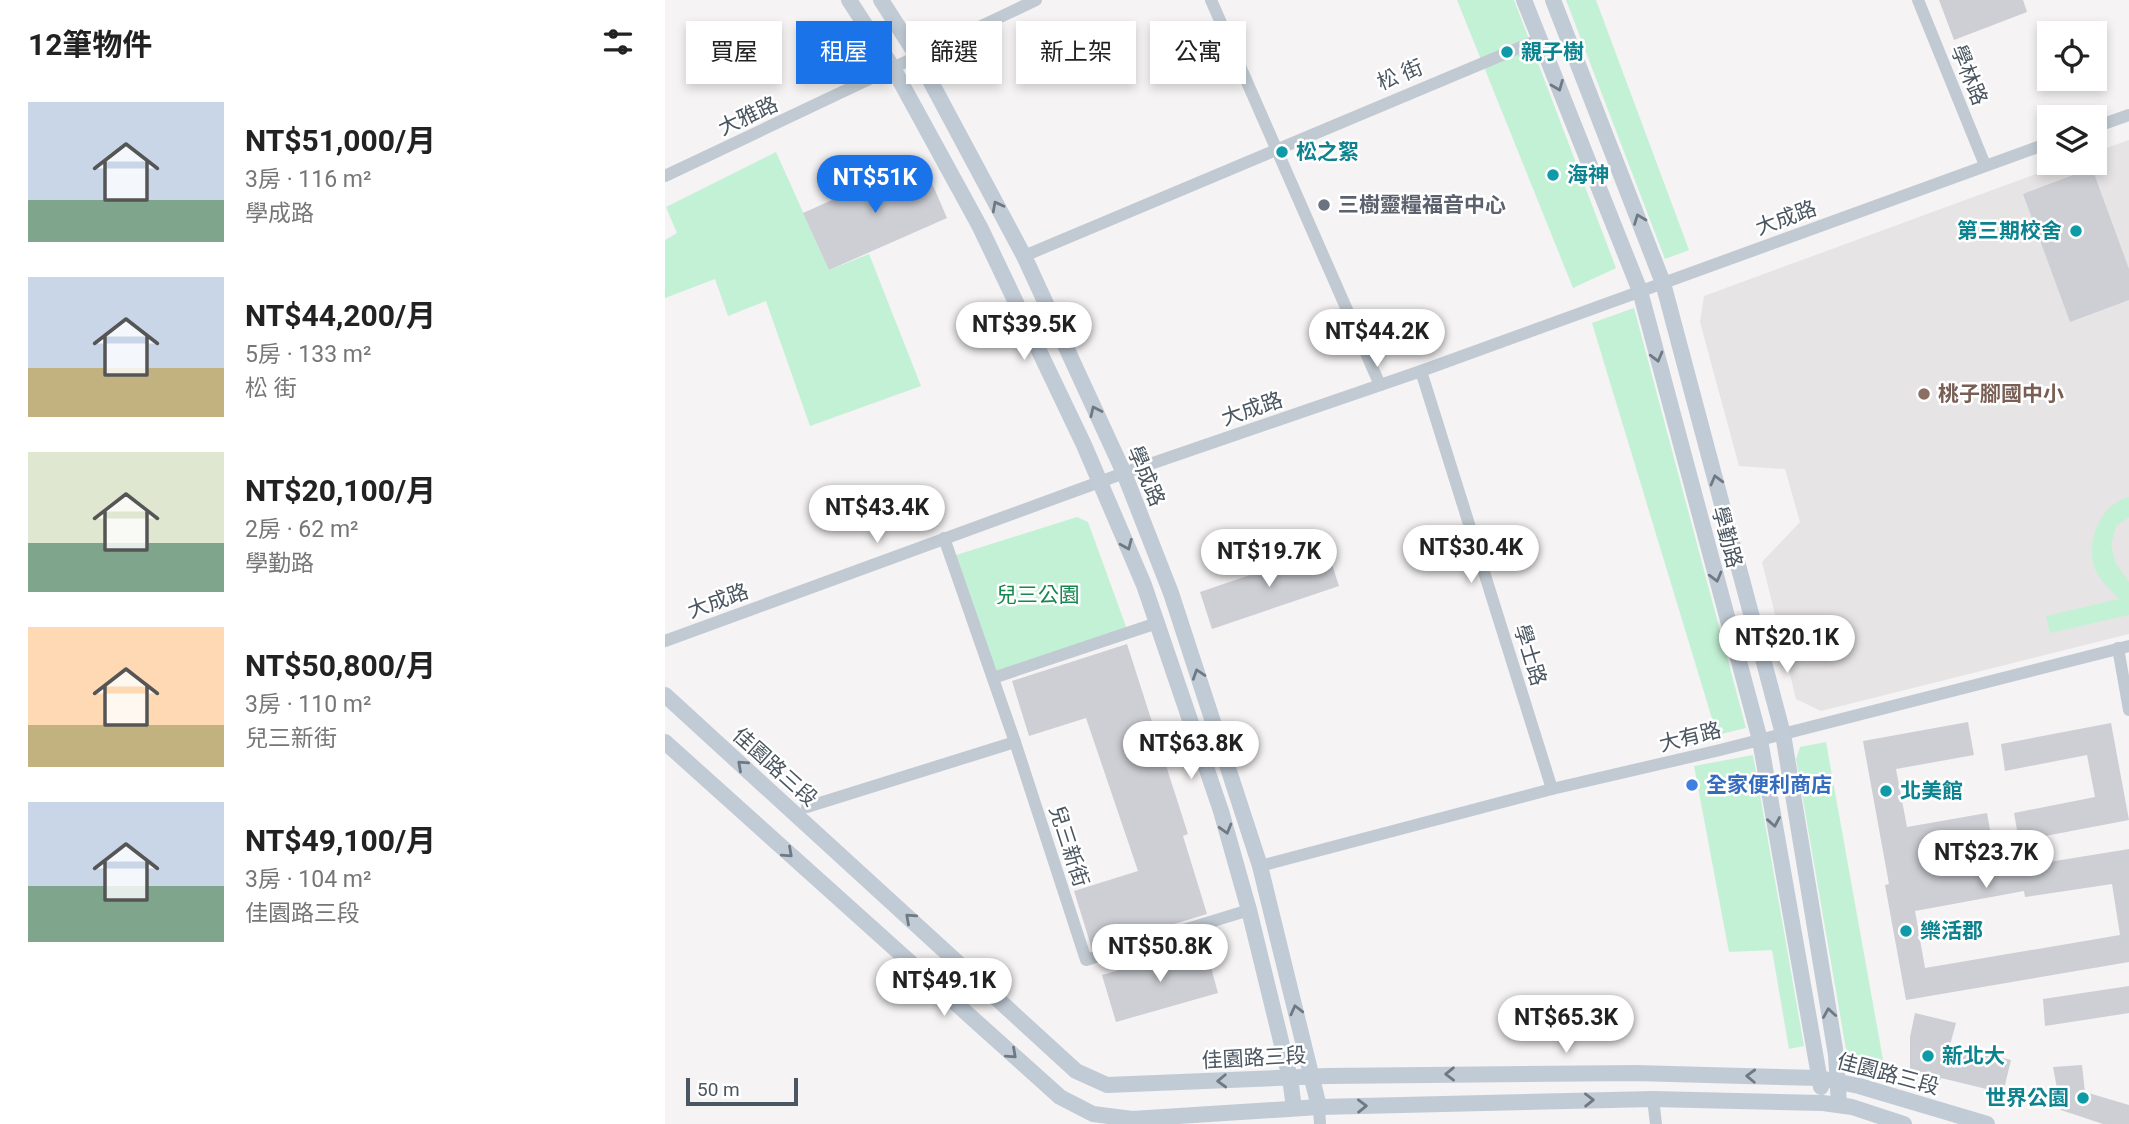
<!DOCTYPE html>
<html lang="zh-TW">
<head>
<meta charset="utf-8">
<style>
	body { margin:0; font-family:Roboto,"Noto Sans TC",sans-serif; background:#f6f6f6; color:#222; height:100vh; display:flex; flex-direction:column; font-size:26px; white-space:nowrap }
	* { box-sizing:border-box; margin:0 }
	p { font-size:23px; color:#767676 }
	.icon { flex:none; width:38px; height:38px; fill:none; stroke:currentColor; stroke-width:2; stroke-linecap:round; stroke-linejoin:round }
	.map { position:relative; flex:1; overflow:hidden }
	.details { display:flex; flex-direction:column; background:#fff; width:665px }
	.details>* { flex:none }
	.top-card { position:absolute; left:21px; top:21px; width:665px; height:63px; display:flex; gap:14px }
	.tools { position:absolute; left:1372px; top:21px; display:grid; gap:14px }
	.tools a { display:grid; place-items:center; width:70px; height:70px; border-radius:0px; background:#fff; box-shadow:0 4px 10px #0003; font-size:35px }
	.scale { position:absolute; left:21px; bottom:18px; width:112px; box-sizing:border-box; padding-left:7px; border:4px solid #4a5661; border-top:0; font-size:19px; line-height:24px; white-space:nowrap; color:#4a5661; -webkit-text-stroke:5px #fff; paint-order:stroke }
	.price { position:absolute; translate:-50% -60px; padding:0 16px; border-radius:24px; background:#fff; color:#222; font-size:23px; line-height:46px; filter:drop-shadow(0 2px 4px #0008) }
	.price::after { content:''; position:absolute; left:50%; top:42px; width:21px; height:16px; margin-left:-10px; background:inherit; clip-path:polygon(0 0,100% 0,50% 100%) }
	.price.current { background:#1a73e8; color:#fff }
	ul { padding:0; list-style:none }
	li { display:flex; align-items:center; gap:21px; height:175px; padding:0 28px }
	li span { display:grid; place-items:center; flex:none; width:196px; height:140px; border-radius:0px; color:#555 }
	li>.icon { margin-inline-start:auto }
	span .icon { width:84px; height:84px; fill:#fffc; stroke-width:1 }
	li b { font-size:30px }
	h2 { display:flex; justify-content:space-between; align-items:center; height:84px; padding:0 28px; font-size:30px }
	.chip { padding:0 24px; border-radius:0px; background:#fff; box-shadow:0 4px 10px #0003; font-size:24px; line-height:63px }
	.chip.current { background:#1a73e8; color:#fff }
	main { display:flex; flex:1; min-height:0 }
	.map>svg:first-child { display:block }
	.education { fill:#e6e4e5 }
	.green { fill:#c3f1d5 }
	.building { fill:#cdcfd5; fill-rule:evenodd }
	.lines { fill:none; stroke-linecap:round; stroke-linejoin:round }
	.street { stroke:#c1cad2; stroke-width:12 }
	.secondary { stroke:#c1cbd6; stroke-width:16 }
	.oneway { stroke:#6e7984 }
	.culture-dot { fill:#0f9aa8; stroke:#fff; stroke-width:2.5 }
	.worship-dot { fill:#6b7280; stroke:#fff; stroke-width:2.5 }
	.education-dot { fill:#8d6e63; stroke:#fff; stroke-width:2.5 }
	.shop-dot { fill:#3f7fe0; stroke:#fff; stroke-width:2.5 }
	.labels { text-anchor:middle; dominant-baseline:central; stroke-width:5; stroke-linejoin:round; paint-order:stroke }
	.culture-label { font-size:21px; font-weight:bold; fill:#0d838f; stroke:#fff; text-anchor:start }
	.street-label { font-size:21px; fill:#4a5661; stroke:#fff }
	.worship-label { font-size:21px; font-weight:bold; fill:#5b616d; stroke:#fff; text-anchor:start }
	.education-label { font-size:21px; font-weight:bold; fill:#785e54; stroke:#fff; text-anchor:start }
	.park-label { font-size:21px; fill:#17864f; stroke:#fff }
	.shop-label { font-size:21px; font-weight:bold; fill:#366cbe; stroke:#fff; text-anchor:start }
</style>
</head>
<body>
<main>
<section class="details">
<h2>12筆物件<svg class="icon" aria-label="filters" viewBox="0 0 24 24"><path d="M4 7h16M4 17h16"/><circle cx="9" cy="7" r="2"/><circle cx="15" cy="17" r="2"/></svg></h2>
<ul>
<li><span style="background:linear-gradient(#c9d6e8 70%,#7fa58c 0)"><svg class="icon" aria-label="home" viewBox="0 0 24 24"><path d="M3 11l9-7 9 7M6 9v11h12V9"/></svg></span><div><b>NT$51,000/月</b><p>3房 · 116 m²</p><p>學成路</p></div></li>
<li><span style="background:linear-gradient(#c9d6e8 65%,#c2b280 0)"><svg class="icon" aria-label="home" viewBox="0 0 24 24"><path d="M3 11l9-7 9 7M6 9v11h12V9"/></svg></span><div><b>NT$44,200/月</b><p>5房 · 133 m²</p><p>松 街</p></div></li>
<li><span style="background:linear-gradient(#dfe7d0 65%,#7fa58c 0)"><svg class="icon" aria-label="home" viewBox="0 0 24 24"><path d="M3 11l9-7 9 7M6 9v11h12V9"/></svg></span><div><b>NT$20,100/月</b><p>2房 · 62 m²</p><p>學勤路</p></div></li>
<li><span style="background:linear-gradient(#ffd9b3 70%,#c2b280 0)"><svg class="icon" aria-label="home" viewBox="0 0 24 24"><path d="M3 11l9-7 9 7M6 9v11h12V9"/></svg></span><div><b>NT$50,800/月</b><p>3房 · 110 m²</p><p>兒三新街</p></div></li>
<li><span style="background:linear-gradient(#c9d6e8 60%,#7fa58c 0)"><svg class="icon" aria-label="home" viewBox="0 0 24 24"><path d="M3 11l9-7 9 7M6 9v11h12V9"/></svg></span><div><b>NT$49,100/月</b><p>3房 · 104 m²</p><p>佳園路三段</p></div></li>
</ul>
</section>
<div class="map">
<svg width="1464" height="1124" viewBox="0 0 1464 1124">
	<rect width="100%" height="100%" fill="#f5f3f3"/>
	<path class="education" d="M 1464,140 L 1464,634 L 1156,711 L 1131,699 L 1097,562 L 1135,522 L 1120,469 L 1074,466 L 1035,322 L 1039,296 L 1401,163 L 1430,163 L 1430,152 Z"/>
	<g class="green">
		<path d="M 792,0 L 849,0 L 951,268 L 908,288 Z"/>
		<path d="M 901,0 L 931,0 L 1024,250 L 1000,259 Z"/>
		<path d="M 111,152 L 164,270 L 204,254 L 256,386 L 145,426 L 101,301 L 63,316 L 50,279 L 0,298 L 0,240 L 12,233 L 1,207 Z"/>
		<path d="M 969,308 L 1081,728 L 1052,735 L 927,323 Z"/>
		<path d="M 1464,497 L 1464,517 L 1451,526 L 1446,544 L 1450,562 L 1464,582 L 1464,615 L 1385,633 L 1381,616 L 1454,599 C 1446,590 1435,581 1430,569 C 1420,542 1435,504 1464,497 Z"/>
		<path d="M 412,517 L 423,522 L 463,632 L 328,678 L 285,557 Z"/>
		<path d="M 1161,742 L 1220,1071 L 1183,1061 L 1131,759 L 1135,747 Z"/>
		<path d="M 1088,755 L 1139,1046 L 1124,1049 L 1107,950 L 1064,952 L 1029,766 Z"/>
	</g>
	<g class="building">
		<path d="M 1274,0 L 1358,0 L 1362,12 L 1289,40 Z"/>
		<path d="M 257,160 L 282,218 L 164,270 L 138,213 Z"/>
		<path d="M 1427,168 L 1464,269 L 1464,300 L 1405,322 L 1358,194 Z"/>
		<path d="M 662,549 L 674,586 L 547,629 L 535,592 Z"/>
		<path d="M 462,644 L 523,834 L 518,836 L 542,914 L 427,949 L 409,891 L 473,871 L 421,718 L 364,736 L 347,681 Z"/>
		<path d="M 1303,722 L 1309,755 L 1231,769 L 1242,827 L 1322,813 L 1331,864 L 1334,864 L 1335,870 L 1464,849 L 1464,962 L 1241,1000 L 1220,885 L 1224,884 L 1198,741 ZM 1447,884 L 1455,935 L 1260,968 L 1250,911 L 1359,891 L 1360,897 Z"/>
		<path d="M 1446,723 L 1464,820 L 1354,841 L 1349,813 L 1430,797 L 1422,755 L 1340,771 L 1336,744 Z"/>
		<path d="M 540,946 L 553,993 L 451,1022 L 437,975 Z"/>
		<path d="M 1464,986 L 1464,1013 L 1380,1026 L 1378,999 Z"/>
		<path d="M 1250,1013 L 1291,1023 L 1285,1045 L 1346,1060 L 1338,1093 L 1276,1078 L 1275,1080 L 1245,1074 L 1245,1037 Z"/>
		<path d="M 1417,1065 L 1420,1092 L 1464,1105 L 1464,1124 L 1438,1124 L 1396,1110 L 1388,1067 Z"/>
	</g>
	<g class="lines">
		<g class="street">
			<path d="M 546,0 L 715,385"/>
			<path d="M 1253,0 L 1320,165"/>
			<path d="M 1430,127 L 1464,115"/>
			<path d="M 0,176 L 371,0"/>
			<path d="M 359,256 L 875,39"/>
			<path d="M 756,371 L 887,789"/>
			<path d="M 279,538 L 350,742 L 421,960 L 584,910"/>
			<path d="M 0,641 L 459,473 L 756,371 L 1384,143"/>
			<path d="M 1453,648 L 1464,710"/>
			<path d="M 328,678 L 492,623"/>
			<path d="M 142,807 L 350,742"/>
			<path d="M 595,866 L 887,789 L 1055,750 L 1464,646"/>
			<path d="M 988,1099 L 991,1124"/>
			<path d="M 654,1107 L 655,1124"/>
		</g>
		<g class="secondary">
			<path d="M 184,0 L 228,68 L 315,227 L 419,445 L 479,585 L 556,811 L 584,910 L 625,1078 L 629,1108"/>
			<path d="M 216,0 L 252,56 L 359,256 L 459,473 L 506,593 L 595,866 L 654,1107"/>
			<path d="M 859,0 L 975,291 L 1095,740 L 1156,1087"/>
			<path d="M 888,0 L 998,283 L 1118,734 L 1171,1055 L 1174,1105"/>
			<path d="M 0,695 L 411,1071 L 442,1085 L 662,1076 L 970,1073 L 1154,1078 L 1194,1086 L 1322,1124"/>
			<path d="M 0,742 L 395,1097 L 428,1114 L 467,1119 L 654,1107 L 988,1099 L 1158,1103 L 1187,1107 L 1239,1124"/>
		</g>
	</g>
	<defs><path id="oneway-chevron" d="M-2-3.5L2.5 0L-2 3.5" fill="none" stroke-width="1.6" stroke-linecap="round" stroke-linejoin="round" transform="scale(1.75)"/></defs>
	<g class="oneway">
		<use href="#oneway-chevron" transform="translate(893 86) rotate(68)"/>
		<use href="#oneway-chevron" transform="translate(332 206) rotate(-118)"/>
		<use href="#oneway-chevron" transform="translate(974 219) rotate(-111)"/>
		<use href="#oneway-chevron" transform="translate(992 357) rotate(75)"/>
		<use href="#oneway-chevron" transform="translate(430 411) rotate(-115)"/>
		<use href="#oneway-chevron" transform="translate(1051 480) rotate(-105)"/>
		<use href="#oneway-chevron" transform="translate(462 545) rotate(67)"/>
		<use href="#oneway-chevron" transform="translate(1051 577) rotate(75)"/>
		<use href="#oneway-chevron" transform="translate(533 674) rotate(-108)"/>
		<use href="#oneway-chevron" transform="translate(77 765) rotate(-138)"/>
		<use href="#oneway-chevron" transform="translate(1109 822) rotate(80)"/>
		<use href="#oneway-chevron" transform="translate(561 829) rotate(74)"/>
		<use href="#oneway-chevron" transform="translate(123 853) rotate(42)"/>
		<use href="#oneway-chevron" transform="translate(245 918) rotate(-138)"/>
		<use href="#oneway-chevron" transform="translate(631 1010) rotate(-104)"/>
		<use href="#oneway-chevron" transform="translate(1164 1013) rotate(-99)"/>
		<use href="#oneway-chevron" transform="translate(347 1054) rotate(42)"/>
		<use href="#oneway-chevron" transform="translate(785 1074) rotate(179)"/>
		<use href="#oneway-chevron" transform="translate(1086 1076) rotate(-178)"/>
		<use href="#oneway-chevron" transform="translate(557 1081) rotate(178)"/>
		<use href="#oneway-chevron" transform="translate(924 1100) rotate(-1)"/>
		<use href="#oneway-chevron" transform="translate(697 1106) rotate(-1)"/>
	</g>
	<g class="culture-dot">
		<circle cx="842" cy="52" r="7"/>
		<circle cx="617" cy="152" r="7"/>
		<circle cx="888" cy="175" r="7"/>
		<circle cx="1411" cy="231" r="7"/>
		<circle cx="1221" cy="791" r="7"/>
		<circle cx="1241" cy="931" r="7"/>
		<circle cx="1263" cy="1056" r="7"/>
		<circle cx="1418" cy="1098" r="7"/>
	</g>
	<circle class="worship-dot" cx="659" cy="205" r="7"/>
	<circle class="education-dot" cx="1259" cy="394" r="7"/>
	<circle class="shop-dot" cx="1027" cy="785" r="7"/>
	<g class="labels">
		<g class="culture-label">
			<text x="856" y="52">親子樹</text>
			<text x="631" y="152">松之絮</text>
			<text x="902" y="175">海神</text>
			<text x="1397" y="231" text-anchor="end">第三期校舍</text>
			<text x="1235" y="791">北美館</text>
			<text x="1255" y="931">樂活郡</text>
			<text x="1277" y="1056">新北大</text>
			<text x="1404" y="1098" text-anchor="end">世界公園</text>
		</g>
		<g class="street-label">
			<text transform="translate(735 75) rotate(-22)">松 街</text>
			<text transform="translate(1304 75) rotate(68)">學林路</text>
			<text transform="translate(83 116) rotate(-25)">大雅路</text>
			<text transform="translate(1121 218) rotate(-20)">大成路</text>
			<text transform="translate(587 409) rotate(-19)">大成路</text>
			<text transform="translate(481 476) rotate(67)">學成路</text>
			<text transform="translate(1062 537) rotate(75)">學勤路</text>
			<text transform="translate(53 601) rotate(-20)">大成路</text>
			<text transform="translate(865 655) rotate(73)">學士路</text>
			<text transform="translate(1025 737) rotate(-14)">大有路</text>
			<text transform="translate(110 767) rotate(42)">佳園路三段</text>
			<text transform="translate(404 846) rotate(72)">兒三新街</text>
			<text transform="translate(589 1058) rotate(-3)">佳園路三段</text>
			<text transform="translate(1223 1074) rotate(15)">佳園路三段</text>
		</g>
		<g class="worship-label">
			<text x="673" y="205">三樹靈糧福音中心</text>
		</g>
		<g class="education-label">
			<text x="1273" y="394">桃子腳國中小</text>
		</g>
		<g class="park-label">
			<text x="373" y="595">兒三公園</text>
		</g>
		<g class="shop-label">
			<text x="1041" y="785">全家便利商店</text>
		</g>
	</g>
</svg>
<div class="tools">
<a><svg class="icon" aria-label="locate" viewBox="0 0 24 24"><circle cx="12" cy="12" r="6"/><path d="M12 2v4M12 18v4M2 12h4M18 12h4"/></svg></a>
<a><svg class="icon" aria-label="layers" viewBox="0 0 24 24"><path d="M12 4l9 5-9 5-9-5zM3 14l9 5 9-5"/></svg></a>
</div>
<div class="scale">50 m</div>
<b class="price current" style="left:210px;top:215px">NT$51K</b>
<b class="price" style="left:359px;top:362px">NT$39.5K</b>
<b class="price" style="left:712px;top:369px">NT$44.2K</b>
<b class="price" style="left:212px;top:545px">NT$43.4K</b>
<b class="price" style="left:806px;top:585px">NT$30.4K</b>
<b class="price" style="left:604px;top:589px">NT$19.7K</b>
<b class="price" style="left:1122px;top:675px">NT$20.1K</b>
<b class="price" style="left:526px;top:781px">NT$63.8K</b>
<b class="price" style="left:1321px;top:890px">NT$23.7K</b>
<b class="price" style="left:495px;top:984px">NT$50.8K</b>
<b class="price" style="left:279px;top:1018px">NT$49.1K</b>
<b class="price" style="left:901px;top:1055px">NT$65.3K</b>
<div class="top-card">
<a class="chip">買屋</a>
<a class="chip current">租屋</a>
<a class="chip">篩選</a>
<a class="chip">新上架</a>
<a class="chip">公寓</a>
</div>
</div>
</main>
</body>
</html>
